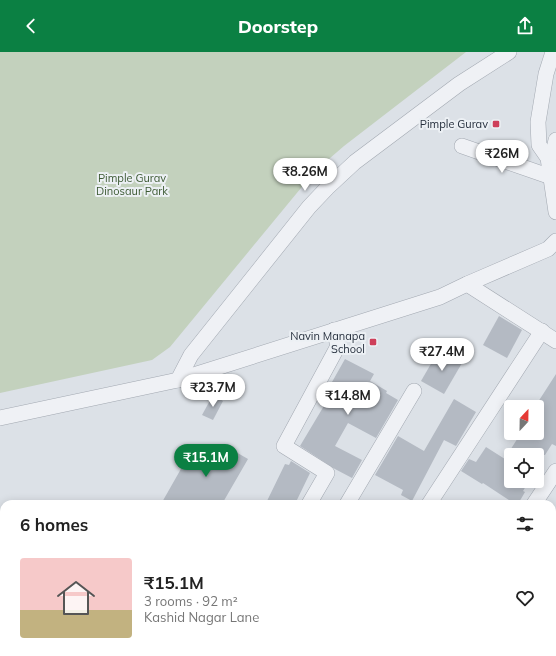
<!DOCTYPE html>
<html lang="en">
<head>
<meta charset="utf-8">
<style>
	body { margin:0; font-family:Mulish,sans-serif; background:#f2f2f2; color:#222; height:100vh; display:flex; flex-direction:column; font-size:15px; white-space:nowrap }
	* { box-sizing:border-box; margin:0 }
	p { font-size:13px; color:#767676 }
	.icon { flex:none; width:22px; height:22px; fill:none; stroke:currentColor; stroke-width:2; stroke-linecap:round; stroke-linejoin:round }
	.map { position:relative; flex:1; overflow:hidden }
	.sheet { position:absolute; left:0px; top:448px; width:556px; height:156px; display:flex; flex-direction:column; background:#fff; border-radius:12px 12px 0 0; box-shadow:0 2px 10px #0003 }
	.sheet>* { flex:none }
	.needle { width:26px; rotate:22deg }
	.controls { position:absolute; left:504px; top:348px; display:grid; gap:8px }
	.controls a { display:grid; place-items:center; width:40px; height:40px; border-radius:4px; background:#fff; box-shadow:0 2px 10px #0003; font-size:20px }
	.price { position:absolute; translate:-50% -34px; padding:0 9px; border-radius:14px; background:#fff; color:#222; font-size:13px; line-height:26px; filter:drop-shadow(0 1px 2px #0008) }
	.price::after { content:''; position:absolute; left:50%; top:24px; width:12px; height:9px; margin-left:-6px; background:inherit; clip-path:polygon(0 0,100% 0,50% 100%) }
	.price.active { background:#0b8043; color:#fff }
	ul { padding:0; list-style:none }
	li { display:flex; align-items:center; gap:12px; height:100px; padding:0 20px }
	li span { display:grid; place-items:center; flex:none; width:112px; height:80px; border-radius:4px; color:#555 }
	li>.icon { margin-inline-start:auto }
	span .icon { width:48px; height:48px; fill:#fffc; stroke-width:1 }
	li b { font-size:17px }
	h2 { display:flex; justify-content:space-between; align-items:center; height:48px; padding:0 20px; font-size:17px }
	header { display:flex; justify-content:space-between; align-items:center; height:52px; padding:0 20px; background:#0b8043; color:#fff; font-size:18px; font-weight:800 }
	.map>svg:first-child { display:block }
	.green { fill:#c3d1bd }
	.building { fill:#b4bac3 }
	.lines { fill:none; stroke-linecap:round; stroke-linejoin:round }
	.minor-casing { stroke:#a2a8b1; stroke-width:16 }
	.minor { stroke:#eff1f5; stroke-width:15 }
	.poi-dot { fill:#ce3f5a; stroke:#ecf0f4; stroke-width:1.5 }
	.labels { text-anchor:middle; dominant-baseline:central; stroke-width:4; stroke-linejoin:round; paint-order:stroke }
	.poi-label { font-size:11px; fill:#262f3d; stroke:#ecf0f4; text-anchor:end }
	.park-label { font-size:11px; fill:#3c5933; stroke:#ecf0f4 }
</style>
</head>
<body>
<header><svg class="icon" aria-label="back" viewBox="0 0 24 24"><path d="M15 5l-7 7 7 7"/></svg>Doorstep<svg class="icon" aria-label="share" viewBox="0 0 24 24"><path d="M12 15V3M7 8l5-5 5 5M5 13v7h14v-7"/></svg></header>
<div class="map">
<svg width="556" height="604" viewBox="0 0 556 604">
	<rect width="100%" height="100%" fill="#dce1e7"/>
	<path class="green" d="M 0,0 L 466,0 L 344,94 L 315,119 L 170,295 L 152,308 L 0,341 Z"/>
	<g class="building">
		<path d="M 499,264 L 522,278 L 507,306 L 483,293 Z"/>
		<path d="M 439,298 L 462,311 L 444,342 L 421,329 Z"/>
		<path d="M 345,307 L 374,322 L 370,329 L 387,339 L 386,341 L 398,348 L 376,386 L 348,371 L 335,394 L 362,408 L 352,426 L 335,417 L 300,394 L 337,332 L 332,330 Z"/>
		<path d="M 556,322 L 556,394 L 552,392 L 545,403 L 507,403 L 521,381 L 537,381 L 537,359 L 541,352 L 538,350 Z"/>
		<path d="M 213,343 L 223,349 L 213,368 L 202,363 Z"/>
		<path d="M 454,347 L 476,360 L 456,394 L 444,388 L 412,449 L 401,443 L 403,438 L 375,423 L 398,384 L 424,399 Z"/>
		<path d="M 222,392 L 248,407 L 222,452 L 161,452 L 194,394 L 214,406 Z"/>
		<path d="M 486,395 L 511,411 L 511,429 L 529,429 L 523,439 L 525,440 L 518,452 L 515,452 L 483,431 L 482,432 L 461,419 L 469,407 L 476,410 Z"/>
		<path d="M 291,409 L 310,421 L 295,452 L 274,452 L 267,449 L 285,412 L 289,413 Z"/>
	</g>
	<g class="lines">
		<g class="minor-casing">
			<g id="minor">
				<path d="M 553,0 L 546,22 L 538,70 L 539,93 L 548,106 L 556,160"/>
				<path d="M 462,94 L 551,125"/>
				<path d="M 548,106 L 554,97 L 556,88"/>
				<path d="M 467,232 L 556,289"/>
				<path d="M 178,328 L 191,303 L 309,155 L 327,136 L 355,110 L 459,32 L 509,0"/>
				<path d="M 0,366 L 178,328 L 440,245 L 467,232 L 548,197 L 556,189"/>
				<path d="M 309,452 L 327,421 L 284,394 L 338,294 L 334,278"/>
				<path d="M 347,452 L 414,339"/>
				<path d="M 429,452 L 542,279"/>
				<path d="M 534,452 L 556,419"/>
				<path d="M 552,530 L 556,532"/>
				<path d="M 209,604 L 212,600"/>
				<path d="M 290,604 L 293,600"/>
				<path d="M 333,604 L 336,600"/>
				<path d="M 434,604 L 436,600"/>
			</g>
		</g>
		<use href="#minor" class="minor"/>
	</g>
	<g class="poi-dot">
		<rect x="492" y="68" width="8" height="8" rx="2"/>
		<rect x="369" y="286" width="8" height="8" rx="2"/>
	</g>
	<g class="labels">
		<g class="poi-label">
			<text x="488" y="72">Pimple Gurav</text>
			<text x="365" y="284">Navin Manapa<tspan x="365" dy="13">School</tspan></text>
		</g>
		<g class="park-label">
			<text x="132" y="126">Pimple Gurav<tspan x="132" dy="13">Dinosaur Park</tspan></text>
		</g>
	</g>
</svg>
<div class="controls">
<a><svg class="needle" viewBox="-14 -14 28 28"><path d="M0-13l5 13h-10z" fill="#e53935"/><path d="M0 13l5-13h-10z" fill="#767676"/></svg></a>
<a><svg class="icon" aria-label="locate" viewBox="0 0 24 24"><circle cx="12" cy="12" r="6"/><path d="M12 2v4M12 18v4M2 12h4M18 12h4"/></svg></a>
</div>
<b class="price" style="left:502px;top:122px">₹26M</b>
<b class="price" style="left:305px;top:140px">₹8.26M</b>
<b class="price" style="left:442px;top:320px">₹27.4M</b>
<b class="price" style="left:213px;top:356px">₹23.7M</b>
<b class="price" style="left:348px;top:364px">₹14.8M</b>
<b class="price active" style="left:206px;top:426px">₹15.1M</b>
<section class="sheet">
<h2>6 homes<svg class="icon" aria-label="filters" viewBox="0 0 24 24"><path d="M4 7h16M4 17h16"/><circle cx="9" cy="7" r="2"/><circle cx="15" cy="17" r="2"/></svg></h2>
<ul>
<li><span style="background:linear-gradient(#f6c9c9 65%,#c2b280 0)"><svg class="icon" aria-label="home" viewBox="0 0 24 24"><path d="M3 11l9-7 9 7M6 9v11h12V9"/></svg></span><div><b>₹15.1M</b><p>3 rooms · 92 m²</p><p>Kashid Nagar Lane</p></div><svg class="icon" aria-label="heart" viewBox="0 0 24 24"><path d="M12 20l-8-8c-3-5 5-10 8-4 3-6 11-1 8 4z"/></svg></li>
</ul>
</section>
</div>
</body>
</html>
